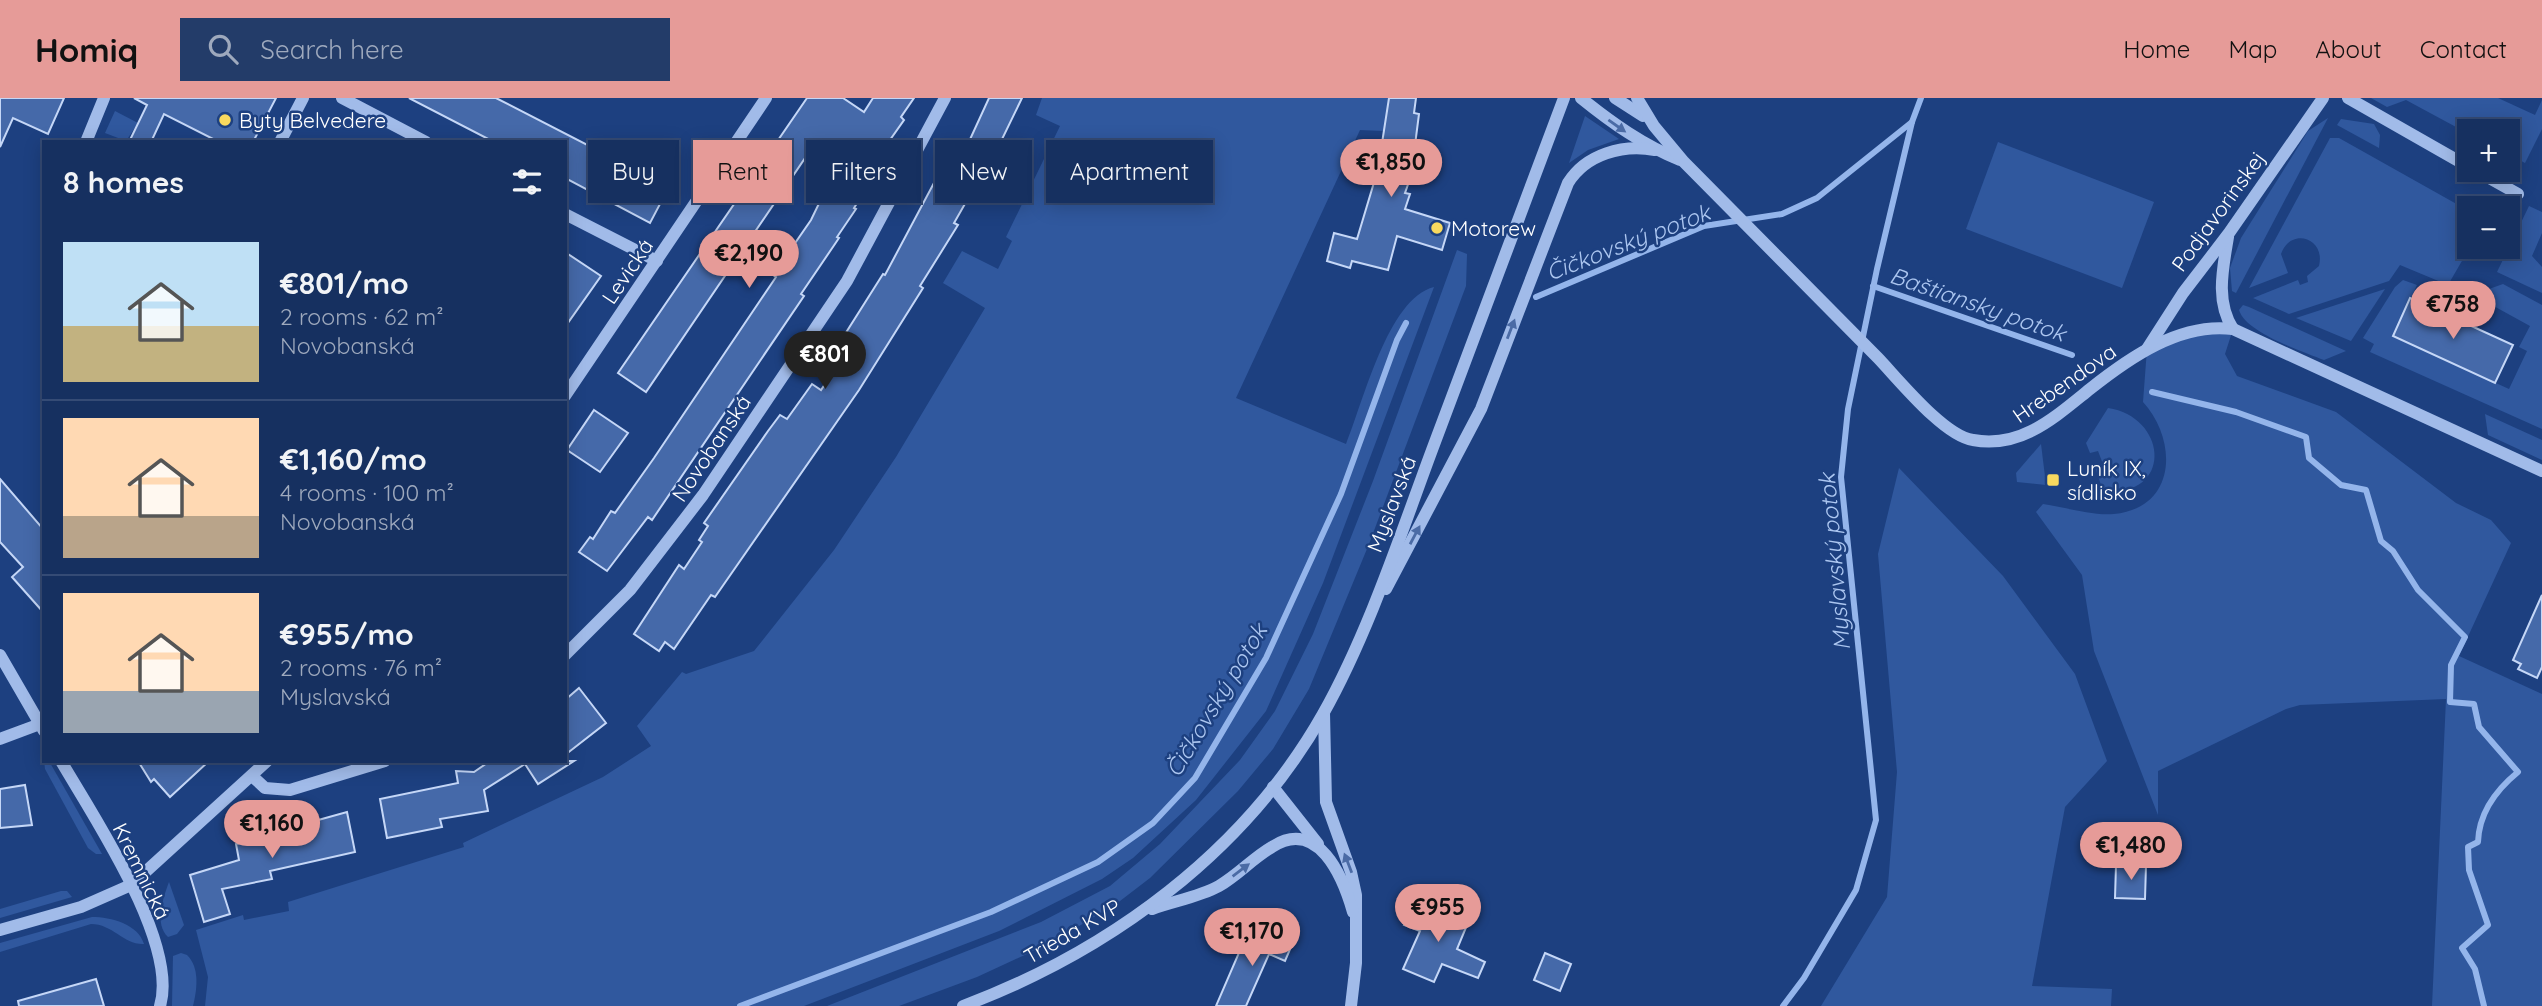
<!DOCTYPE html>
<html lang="en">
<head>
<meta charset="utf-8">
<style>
	body { margin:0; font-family:Quicksand,sans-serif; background:#233c69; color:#f1f3f6; height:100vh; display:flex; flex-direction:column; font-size:26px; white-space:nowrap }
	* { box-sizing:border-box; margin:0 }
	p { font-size:23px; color:#9ea9bd }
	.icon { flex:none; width:38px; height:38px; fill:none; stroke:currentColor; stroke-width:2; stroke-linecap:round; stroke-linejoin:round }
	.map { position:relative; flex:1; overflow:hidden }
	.side { position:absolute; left:42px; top:42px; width:525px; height:623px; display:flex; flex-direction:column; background:#163060; border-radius:0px; box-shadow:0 4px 18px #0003,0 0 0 2px #354b75 }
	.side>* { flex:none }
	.hud { position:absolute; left:588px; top:42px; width:665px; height:63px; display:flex; gap:14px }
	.controls { position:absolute; left:2457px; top:21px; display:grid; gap:14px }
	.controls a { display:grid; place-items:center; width:63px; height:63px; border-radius:0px; background:#163060; box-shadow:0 4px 18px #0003,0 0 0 2px #354b75; font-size:35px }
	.price { position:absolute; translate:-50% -60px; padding:0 16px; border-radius:24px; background:#e69b98; color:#111; font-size:23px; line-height:46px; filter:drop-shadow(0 2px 4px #0008) }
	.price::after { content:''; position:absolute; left:50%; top:42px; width:21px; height:16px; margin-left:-10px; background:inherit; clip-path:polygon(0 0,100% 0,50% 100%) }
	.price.active { background:#222; color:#fff }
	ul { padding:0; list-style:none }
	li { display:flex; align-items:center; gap:21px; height:175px; padding:0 21px }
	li+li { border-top:2px solid #354b75 }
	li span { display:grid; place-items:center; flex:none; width:196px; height:140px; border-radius:0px; color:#555 }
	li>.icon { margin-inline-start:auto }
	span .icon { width:84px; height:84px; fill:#fffc; stroke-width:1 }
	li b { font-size:30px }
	h2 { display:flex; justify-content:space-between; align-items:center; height:84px; padding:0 21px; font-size:30px }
	.chip { padding:0 24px; border-radius:0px; background:#163060; box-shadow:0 4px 18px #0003,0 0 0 2px #354b75; font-size:24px; line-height:63px }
	.chip.active { background:#e69b98; color:#111 }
	header { display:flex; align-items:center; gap:42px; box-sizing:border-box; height:98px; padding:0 35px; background:#e69b98; color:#111 }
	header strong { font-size:33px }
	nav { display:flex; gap:38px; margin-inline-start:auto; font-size:24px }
	.search { width:490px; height:63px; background:#233c69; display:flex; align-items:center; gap:18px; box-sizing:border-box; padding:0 24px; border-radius:0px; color:#9ea9bd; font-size:26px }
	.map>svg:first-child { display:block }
	.green { fill:#30589e }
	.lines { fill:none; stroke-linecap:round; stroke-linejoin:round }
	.stream { stroke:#94b5eb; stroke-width:6 }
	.building { fill:#4569a9; stroke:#c5d7f7; stroke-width:2 }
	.minor { stroke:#a1bbe9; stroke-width:12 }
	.oneway { fill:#4b6ba5 }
	.poi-dot { fill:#f8d95f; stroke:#1d4080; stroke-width:2.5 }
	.labels { text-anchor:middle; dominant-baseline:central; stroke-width:5; stroke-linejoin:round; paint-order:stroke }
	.poi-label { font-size:21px; fill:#fff; stroke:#1d4080; text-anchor:start }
	.street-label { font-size:21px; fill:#fff; stroke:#1d4080 }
	.water-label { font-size:23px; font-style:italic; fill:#acc6f0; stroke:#1d4080 }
</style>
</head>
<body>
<header>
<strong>Homiq</strong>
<div class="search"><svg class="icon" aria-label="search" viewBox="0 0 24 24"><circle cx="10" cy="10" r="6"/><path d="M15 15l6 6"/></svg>Search here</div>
<nav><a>Home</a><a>Map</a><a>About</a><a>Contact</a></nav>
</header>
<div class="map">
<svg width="2542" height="908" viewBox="0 0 2542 908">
	<rect width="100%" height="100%" fill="#1d4080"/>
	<g class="green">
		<path d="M 1042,0 L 1389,0 L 1384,33 L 1360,32 L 1236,300 L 1346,346 C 1363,305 1388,200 1434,189 L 1323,485 L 1266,613 L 1196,702 L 1133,760 L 1102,781 L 999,833 L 804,908 L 205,908 L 208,879 L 196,832 L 243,817 L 244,822 L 289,813 L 288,804 L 464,749 L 463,745 L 603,679 L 651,648 L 637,628 L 682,574 L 686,576 L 754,553 L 834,452 L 896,359 L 985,210 L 943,185 L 962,153 L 998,171 L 1012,143 L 1006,139 L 1060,28 L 1036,17 Z"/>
		<path d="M 2371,0 L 2498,0 L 2535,17 L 2542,2 L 2542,31 L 2525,65 L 2508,56 L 2508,33 L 2469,33 L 2469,36 L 2406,2 L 2387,9 Z"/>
		<path d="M 115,13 L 138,25 L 126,43 L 105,35 Z"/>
		<path d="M 1585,18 L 1619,41 L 1588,52 L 1569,65 Z"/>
		<path d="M 2328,20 L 2236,195 L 2232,193 L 2230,170 L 2241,140 L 2308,33 Z"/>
		<path d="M 2341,21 L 2374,26 L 2380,37 L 2379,50 L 2337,27 Z"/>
		<path d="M 2330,40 L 2339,40 L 2469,113 L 2470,149 L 2448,187 L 2400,167 L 2389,183 L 2289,216 L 2253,200 L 2298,182 L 2300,187 L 2308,184 L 2307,178 L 2319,168 C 2326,139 2290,129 2281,156 L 2288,175 L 2249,190 Z"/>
		<path d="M 1998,44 L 2154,104 L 2122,190 L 1966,131 Z"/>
		<path d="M 2529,108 L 2542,114 L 2542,135 L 2532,158 L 2542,169 L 2542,195 L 2497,174 Z"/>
		<path d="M 1457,152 L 1467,156 L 1466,188 L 1369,446 L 1309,591 L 1273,651 L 1238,693 L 1150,780 L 1120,803 L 1053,844 L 977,879 L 899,908 L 827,908 L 1041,824 L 1110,788 L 1160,746 L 1240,662 L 1275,613 L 1313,536 L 1373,383 Z"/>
		<path d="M 2403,182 L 2417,187 L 2393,238 L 2509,291 L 2527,253 L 2519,249 L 2530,228 L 2490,206 L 2489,191 L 2503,186 L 2542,207 L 2542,331 L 2370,254 L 2374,246 L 2363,240 L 2395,189 Z"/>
		<path d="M 2385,191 L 2351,243 L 2296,220 Z"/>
		<path d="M 2456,204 L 2481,216 L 2482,222 L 2477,230 L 2445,215 L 2450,205 Z"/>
		<path d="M 2243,207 L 2249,209 L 2346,253 L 2324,262 C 2302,253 2246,235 2239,212 Z"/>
		<path d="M 2233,231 L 2225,256 L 2237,278 L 2336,314 L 2456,405 L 2491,422 L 2511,445 L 2459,558 L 2542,596 L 2542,908 L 2432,908 L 2446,601 L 2300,607 L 2286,611 L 2158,673 L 2158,717 L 2094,553 L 2082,477 L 2036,414 L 2043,406 C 2065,409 2092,418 2114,416 C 2177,410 2178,342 2143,304 L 2147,251 L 2171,241 Z"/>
		<path d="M 2108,310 C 2168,319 2174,400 2103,393 L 2095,369 L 2103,366 L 2098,353 L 2090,355 L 2086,345 Z"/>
		<path d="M 2485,316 L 2542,342 L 2542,362 L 2488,337 Z"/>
		<path d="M 2041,346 L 2046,387 L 2017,384 L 2016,375 Z"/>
		<path d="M 1899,370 L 2003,478 L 2075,576 L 2107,663 L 2065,709 L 2032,888 L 2112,891 L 2111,908 L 1821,908 L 1887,799 L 1897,674 L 1878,456 Z"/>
		<path d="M 44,662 L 49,663 L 102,756 L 96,756 L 88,750 L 45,671 Z"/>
		<path d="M 169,784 L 184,827 L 177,836 L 168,839 C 154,826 163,800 169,784 Z"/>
		<path d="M 61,793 L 67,793 L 72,799 L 0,820 L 0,811 Z"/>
		<path d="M 92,819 C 111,819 138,826 144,846 C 124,847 113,826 91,826 L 0,854 L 0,845 Z"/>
		<path d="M 181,855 L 187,857 C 200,870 197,891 193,908 L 172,908 L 173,858 Z"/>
	</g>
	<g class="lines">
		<g class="stream">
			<path d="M 1873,188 L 2072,257"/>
			<path d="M 1536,199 L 1704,128 L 1782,116 L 1817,100 L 1912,24"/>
			<path d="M 2152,294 L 2236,314 L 2306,339 L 2309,360 L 2341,387 L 2366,392 L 2381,443 L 2393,453 L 2418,492 L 2465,539 L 2451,567 L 2450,604 L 2474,606 L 2479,629 L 2518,674 C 2496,692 2479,714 2478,744 L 2468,749 L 2469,772 L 2488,827 L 2462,850 L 2475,871 L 2484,908"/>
			<path d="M 740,908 L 991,814 L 1098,764 L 1153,725 L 1195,680 L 1266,560 L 1341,396 L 1397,242 L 1406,225"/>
			<path d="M 1783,908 L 1804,880 L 1856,792 L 1876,722 L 1841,379 L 1848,311 L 1877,171 L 1912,24 L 1921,0"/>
		</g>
	</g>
	<g class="building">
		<path d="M 0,0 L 64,0 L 48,36 L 13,20 L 0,49 Z"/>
		<path d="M 134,0 L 276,0 L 253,44 L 219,44 L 164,16 L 151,44 L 129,44 L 147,7 Z"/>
		<path d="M 409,0 L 496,0 L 669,89 L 650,125 L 565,80 L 565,44 L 494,44 Z"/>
		<path d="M 807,0 L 843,0 L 864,14 L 873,0 L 914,0 L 901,19 L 904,22 L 885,49 L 889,52 L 870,80 L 872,81 L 854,110 L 856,111 L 837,139 L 839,140 L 801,196 L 804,198 L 652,422 L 648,419 L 607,473 L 579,454 L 590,439 L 593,441 L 611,413 L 615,415 L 654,360 L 776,179 L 773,177 L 811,122 L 826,91 L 845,63 L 816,44 L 646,294 L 618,275 Z"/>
		<path d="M 989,0 L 1022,0 L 974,99 L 970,97 L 954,125 L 958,127 L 920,188 L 923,190 L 859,292 L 715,499 L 711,497 L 674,551 L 665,544 L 659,553 L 634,536 L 679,467 L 684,471 L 702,444 L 699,442 L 708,428 L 704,425 L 768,333 L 780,317 L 787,321 L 812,286 L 821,292 L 844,258 L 835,252 L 883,176 L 885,177 L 952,51 L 961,55 L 967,48 Z"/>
		<path d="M 1389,0 L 1416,0 L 1414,15 L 1419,16 L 1411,78 L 1405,95 L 1410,96 L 1405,111 L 1450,125 L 1442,152 L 1397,138 L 1388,172 L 1352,163 L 1350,170 L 1327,163 L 1334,135 L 1357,141 L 1378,71 Z"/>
		<path d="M 565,154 L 601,178 L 565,229 Z"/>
		<path d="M 2410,200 L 2513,247 L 2495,285 L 2393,238 Z"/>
		<path d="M 594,312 L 628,335 L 600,374 L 567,352 Z"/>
		<path d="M 0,381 L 44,432 L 44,515 L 12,479 L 23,469 L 0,444 Z"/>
		<path d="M 2542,497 L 2542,569 L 2537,580 L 2518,571 L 2521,566 L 2513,562 Z"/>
		<path d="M 579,590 L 606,625 L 565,657 L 565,602 Z"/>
		<path d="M 138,663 L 209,663 L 170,699 L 154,681 L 151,684 Z"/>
		<path d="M 490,663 L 574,663 L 538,686 L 525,666 L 484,692 L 488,713 L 440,721 L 442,729 L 387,740 L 380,701 L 458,685 L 456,673 L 474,674 Z"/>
		<path d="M 25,687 L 32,727 L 0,730 L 0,691 Z"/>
		<path d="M 347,714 L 355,754 L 270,773 L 272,781 L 222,791 L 230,816 L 204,824 L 190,777 L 239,762 L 236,746 L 294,735 L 293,729 Z"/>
		<path d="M 2116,767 L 2146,767 L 2145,801 L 2115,800 Z"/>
		<path d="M 1416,801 L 1431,808 L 1429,811 L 1467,827 L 1457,851 L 1485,864 L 1478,880 L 1442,866 L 1434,884 L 1403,871 L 1420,833 L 1404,827 Z"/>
		<path d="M 1267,830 L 1294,842 L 1285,863 L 1269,856 L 1246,908 L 1216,908 L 1244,843 L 1258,849 Z"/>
		<path d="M 1545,855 L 1571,866 L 1560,893 L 1534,882 Z"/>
		<path d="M 96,881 L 104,908 L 19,908 L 18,903 Z"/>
	</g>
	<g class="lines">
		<g class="minor">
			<path d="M 342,0 L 426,44"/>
			<path d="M 1581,0 C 1612,25 1643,47 1680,62"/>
			<path d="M 1615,0 L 1643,18"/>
			<path d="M 1637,0 L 1654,28 L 1684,64 C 1749,129 1813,195 1878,260 C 1899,282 1944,338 1973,342 C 2021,351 2055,319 2090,291 C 2129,260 2180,224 2233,231 L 2542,373"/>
			<path d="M 2348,0 L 2469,69"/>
			<path d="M 86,44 L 104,0"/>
			<path d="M 280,44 L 303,0"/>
			<path d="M 2475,72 L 2518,96"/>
			<path d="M 565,116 L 657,163"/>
			<path d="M 2228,139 C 2223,170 2215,203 2233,231"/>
			<path d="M 2147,251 L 2183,195 L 2229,135 L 2323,0"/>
			<path d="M 565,298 L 766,0"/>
			<path d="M 1386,491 L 1481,311 L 1568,85 C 1586,56 1623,46 1655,52"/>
			<path d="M 0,557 L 44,633"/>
			<path d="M 565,557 L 630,492 L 703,397 L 847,183 L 945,0"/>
			<path d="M 1324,615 L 1326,704 L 1351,774 L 1356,797 L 1356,865 L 1351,908"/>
			<path d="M 0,641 L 40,626"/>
			<path d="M 61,663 C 93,718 179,845 160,908"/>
			<path d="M 252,678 L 265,690 L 290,692 L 385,663"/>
			<path d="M 1273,689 L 1318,746"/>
			<path d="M 1152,811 C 1174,803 1199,799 1219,788 C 1238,777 1253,760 1272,749 C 1318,719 1343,779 1353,814"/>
			<path d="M 0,832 L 81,809 L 131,787 L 267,663"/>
			<path d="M 963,908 C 1110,853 1245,754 1323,616 C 1368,536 1400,438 1432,352 C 1476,235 1520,117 1564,0"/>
		</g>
	</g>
	<defs><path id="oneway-solid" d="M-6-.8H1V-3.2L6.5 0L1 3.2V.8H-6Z" transform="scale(1.75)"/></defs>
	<g class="oneway">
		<use href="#oneway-solid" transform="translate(1617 28) rotate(35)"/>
		<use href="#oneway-solid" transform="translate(1511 231) rotate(-69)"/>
		<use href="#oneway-solid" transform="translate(1415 437) rotate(-62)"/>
		<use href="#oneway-solid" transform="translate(1348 765) rotate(-111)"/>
		<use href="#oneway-solid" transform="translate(1241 772) rotate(-37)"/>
	</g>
	<g class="poi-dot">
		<circle cx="225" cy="22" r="7"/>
		<circle cx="1437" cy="130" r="7"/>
		<rect x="2046" y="375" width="14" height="14" rx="3.5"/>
	</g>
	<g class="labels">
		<g class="poi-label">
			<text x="239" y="22">Byty Belvedere</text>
			<text x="1451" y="130">Motorew</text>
			<text x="2067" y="370">Luník IX,<tspan x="2067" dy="24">sídlisko</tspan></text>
		</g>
		<g class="street-label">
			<text transform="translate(2218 113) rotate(-54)">Podjavorinskej</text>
			<text transform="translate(627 173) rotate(-56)">Levická</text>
			<text transform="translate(2064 285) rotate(-35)">Hrebendova</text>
			<text transform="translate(711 350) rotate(-56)">Novobanská</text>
			<text transform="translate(1391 406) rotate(-69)">Myslavská</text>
			<text transform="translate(142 773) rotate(64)">Kremnická</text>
			<text transform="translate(1072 833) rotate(-30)">Trieda KVP</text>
		</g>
		<g class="water-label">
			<text transform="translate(1628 144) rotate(-21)">Čičkovský potok</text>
			<text transform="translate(1978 206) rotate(19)">Baštiansky potok</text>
			<text transform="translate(1834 464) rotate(-95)">Myslavský potok</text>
			<text transform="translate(1216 602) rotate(-59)">Čičkovský potok</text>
		</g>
	</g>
</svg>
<div class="controls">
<a>+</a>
<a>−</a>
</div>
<b class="price" style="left:1391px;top:101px">€1,850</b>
<b class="price" style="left:749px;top:192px">€2,190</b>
<b class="price" style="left:2453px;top:243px">€758</b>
<b class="price active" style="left:825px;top:293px">€801</b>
<b class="price" style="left:272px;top:762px">€1,160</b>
<b class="price" style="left:2131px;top:784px">€1,480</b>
<b class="price" style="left:1438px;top:846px">€955</b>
<b class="price" style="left:1252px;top:870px">€1,170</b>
<div class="hud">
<a class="chip">Buy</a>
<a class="chip active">Rent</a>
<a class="chip">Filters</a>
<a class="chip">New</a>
<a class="chip">Apartment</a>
</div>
<section class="side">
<h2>8 homes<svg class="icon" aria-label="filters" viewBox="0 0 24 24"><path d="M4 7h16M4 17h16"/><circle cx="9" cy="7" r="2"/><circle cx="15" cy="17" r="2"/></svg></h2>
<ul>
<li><span style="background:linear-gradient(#bfe0f5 60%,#c2b280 0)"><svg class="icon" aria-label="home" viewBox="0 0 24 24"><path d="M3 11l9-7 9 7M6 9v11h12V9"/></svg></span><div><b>€801/mo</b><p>2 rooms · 62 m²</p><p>Novobanská</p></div></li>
<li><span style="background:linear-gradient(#ffd9b3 70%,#b9a48a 0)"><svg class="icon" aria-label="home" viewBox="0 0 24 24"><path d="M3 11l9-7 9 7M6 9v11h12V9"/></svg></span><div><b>€1,160/mo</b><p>4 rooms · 100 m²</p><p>Novobanská</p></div></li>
<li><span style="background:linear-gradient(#ffd9b3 70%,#9aa5b1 0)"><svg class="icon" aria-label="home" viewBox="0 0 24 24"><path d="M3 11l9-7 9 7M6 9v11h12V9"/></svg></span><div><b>€955/mo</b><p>2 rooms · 76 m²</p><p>Myslavská</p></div></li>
</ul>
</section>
</div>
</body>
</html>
